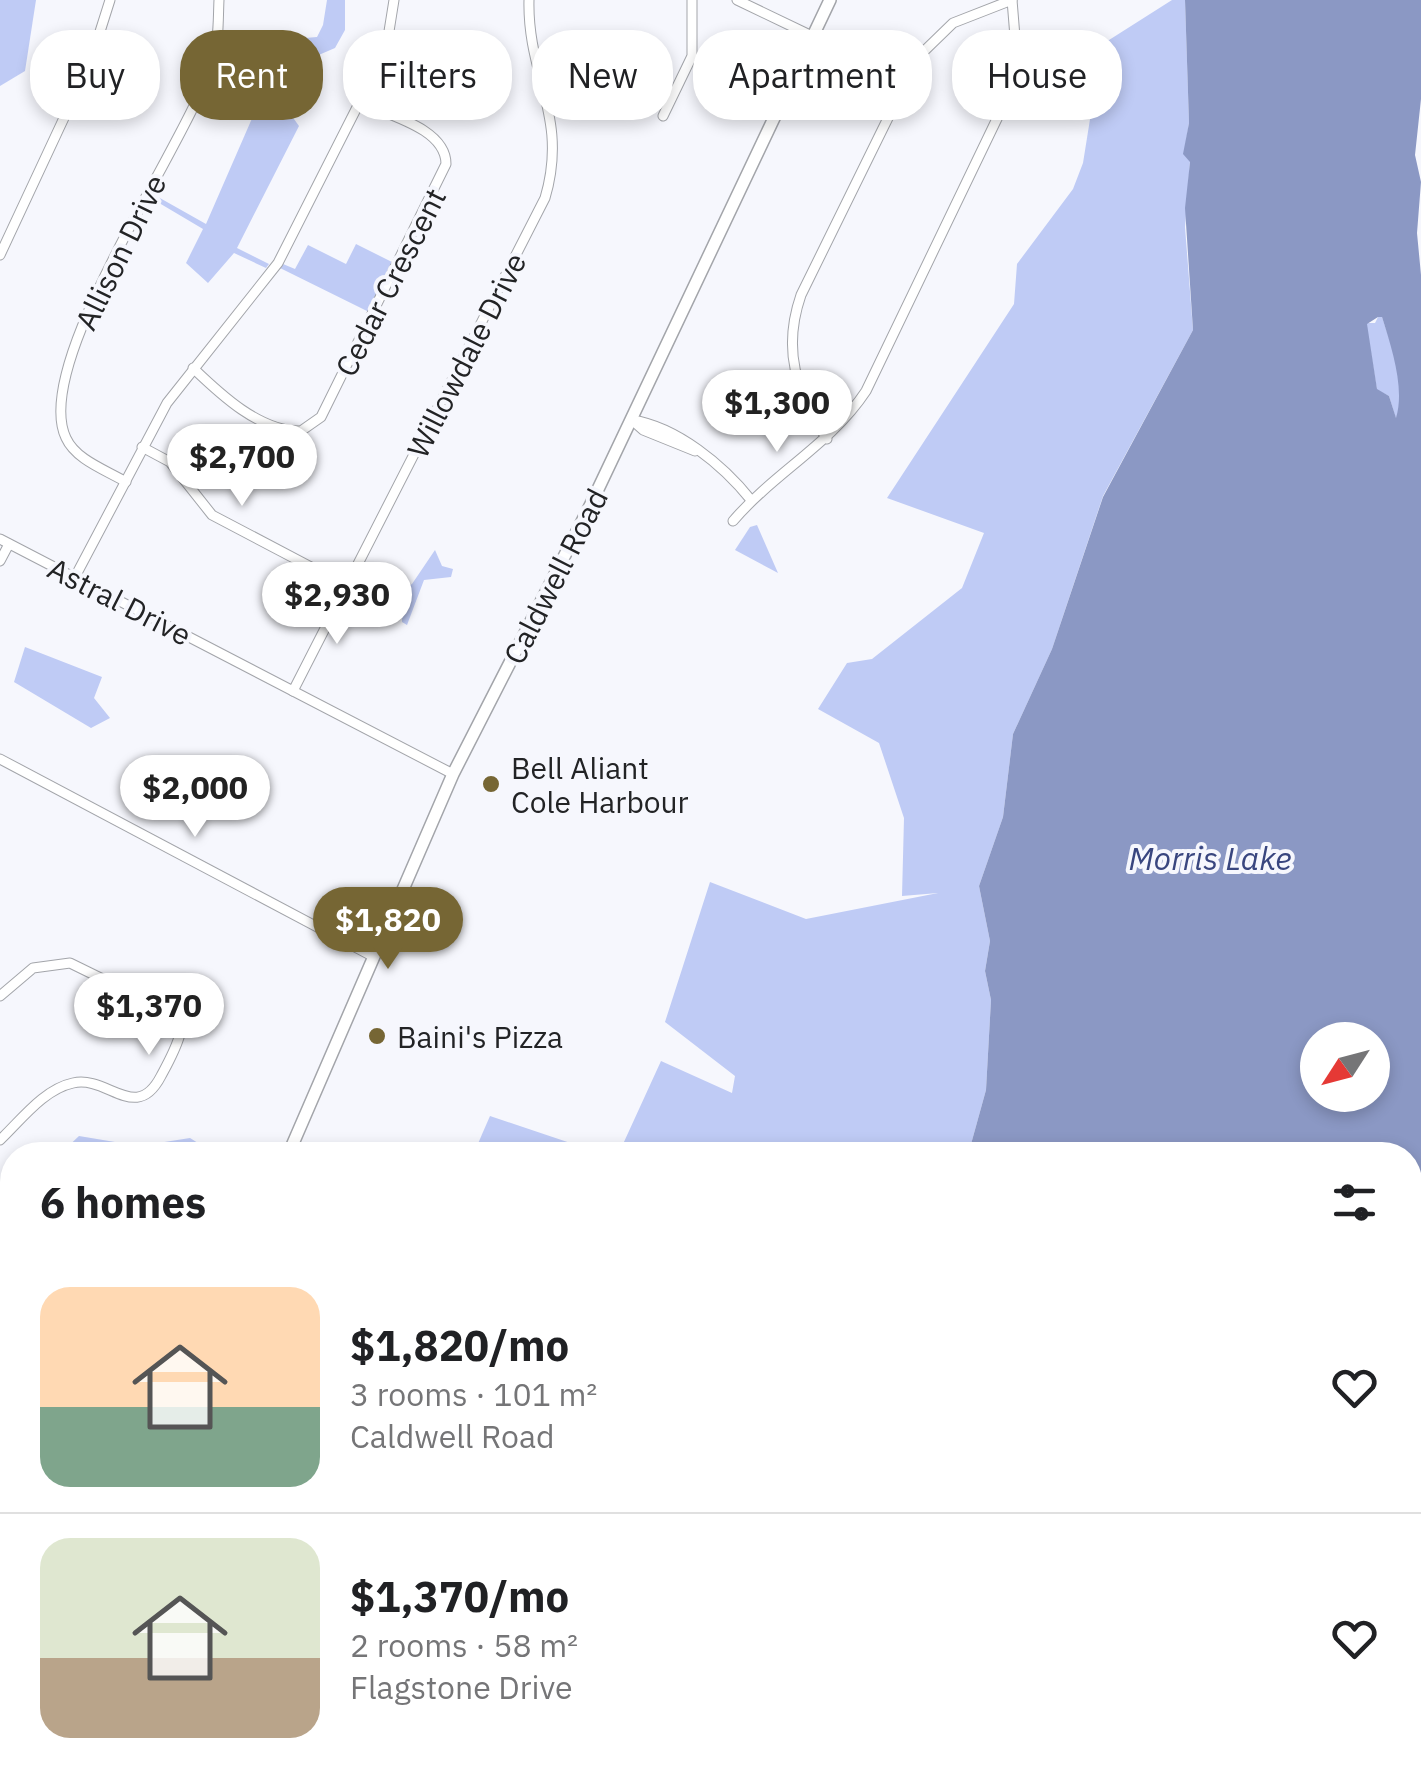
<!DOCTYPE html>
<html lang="en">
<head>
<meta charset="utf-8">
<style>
	body { margin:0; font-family:"IBM Plex Sans",sans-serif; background:#f2f2f2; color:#202124; height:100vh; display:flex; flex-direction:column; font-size:38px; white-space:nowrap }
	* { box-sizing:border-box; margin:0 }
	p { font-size:32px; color:#757577 }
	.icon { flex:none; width:55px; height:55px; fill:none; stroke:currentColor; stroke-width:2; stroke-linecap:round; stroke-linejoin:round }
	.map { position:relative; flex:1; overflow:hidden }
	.side { position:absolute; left:0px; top:1142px; width:1422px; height:642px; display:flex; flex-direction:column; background:#fff; border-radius:40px 40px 0 0; box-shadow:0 5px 15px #0003 }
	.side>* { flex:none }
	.top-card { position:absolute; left:30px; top:30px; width:1362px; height:90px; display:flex; gap:20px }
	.needle { width:65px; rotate:234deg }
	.buttons { position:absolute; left:1300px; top:1022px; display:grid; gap:20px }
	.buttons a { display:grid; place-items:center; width:90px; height:90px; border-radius:50%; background:#fff; box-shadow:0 5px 15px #0003; font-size:50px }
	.price { position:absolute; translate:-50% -85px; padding:0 22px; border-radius:35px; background:#fff; color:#222; font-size:32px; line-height:65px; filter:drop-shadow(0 2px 5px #0008) }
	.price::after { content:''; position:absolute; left:50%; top:60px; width:30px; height:22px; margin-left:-15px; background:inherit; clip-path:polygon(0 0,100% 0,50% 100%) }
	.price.selected { background:#766634; color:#fff }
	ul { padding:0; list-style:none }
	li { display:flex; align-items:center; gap:30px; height:250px; padding:0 40px }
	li+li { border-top:2px solid #e0e0e0 }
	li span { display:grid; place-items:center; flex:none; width:280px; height:200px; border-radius:30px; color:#555 }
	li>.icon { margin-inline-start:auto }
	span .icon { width:120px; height:120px; fill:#fffc; stroke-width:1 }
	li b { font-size:42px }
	h2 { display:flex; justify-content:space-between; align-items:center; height:120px; padding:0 40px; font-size:42px }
	.tag { padding:0 35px; border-radius:40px; background:#fff; box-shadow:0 5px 15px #0003; font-size:35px; line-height:90px }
	.tag.selected { background:#766634; color:#fff }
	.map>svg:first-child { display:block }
	.green { fill:#bfcbf5 }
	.water { fill:#8b98c4; fill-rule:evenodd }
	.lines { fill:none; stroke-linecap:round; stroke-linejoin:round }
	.minor-casing { stroke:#a3a5aa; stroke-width:11 }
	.tertiary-casing { stroke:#a3a5aa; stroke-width:14 }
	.minor { stroke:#fff; stroke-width:9 }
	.tertiary { stroke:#fff; stroke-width:11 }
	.poi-dot { fill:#766634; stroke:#f6f7fd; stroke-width:4 }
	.labels { text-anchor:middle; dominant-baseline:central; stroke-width:8; stroke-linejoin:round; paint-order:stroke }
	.street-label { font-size:30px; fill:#222325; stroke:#f6f7fd }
	.poi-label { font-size:30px; fill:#222325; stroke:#f6f7fd; text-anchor:start }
	.water-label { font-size:32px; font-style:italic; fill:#39467f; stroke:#f6f7fd }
</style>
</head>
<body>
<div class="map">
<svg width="1421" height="1783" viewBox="0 0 1421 1783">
	<rect width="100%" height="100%" fill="#f6f7fd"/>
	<g class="green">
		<path d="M 0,0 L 36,0 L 25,71 L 0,86 Z"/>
		<path d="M 327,0 L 345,0 L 345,30 L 335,48 L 314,57 L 286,108 L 299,126 L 237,248 L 269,264 L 266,268 L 234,253 L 208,283 L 186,263 L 203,229 L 149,197 L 151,193 L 206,224 L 257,107 L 270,41 L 317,37 L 323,25 Z"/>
		<path d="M 1172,0 L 1185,0 L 1189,123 L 1184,154 L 1190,161 L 1185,227 L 1193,330 L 1103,496 L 1052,649 L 1013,734 L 1003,817 L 979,886 L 990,941 L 985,971 L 991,1000 L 986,1090 L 968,1155 L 618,1155 L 661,1061 L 732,1093 L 735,1076 L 665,1022 L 710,882 L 806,919 L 938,893 L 902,896 L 904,818 L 879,743 L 818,709 L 847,663 L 872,659 L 962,588 L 984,533 L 887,498 L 1014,304 L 1017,264 L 1073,189 L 1083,163 L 1091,113 L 1087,54 Z"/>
		<path d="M 356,244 L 394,263 L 369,312 L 280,268 L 283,264 L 295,269 L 308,245 L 346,264 Z"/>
		<path d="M 1378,317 L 1382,317 C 1391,344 1410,393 1396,419 L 1389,396 L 1377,390 L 1366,323 L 1375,323 Z"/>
		<path d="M 757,525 L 778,573 L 735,550 L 750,527 Z"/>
		<path d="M 435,550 L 442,566 L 453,569 L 451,577 L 424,580 L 407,625 L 402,622 L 403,589 L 412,584 Z"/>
		<path d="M 25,647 L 102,677 L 94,698 L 110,718 L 91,728 L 14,682 Z"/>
		<path d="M 490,1116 L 606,1155 L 473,1155 Z"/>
		<path d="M 79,1136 L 139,1146 L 190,1138 L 198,1143 L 194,1155 L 59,1155 Z"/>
		<path d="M 0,1193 L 9,1201 L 12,1198 L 12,1405 L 0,1395 Z"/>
		<path d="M 519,1773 L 519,1772 L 595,1773 L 587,1783 L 514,1783 Z"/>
	</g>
	<path class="water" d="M 1185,0 L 1421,0 L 1421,99 L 1415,155 L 1421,182 L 1417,233 L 1421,275 L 1421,1783 L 984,1783 L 987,1772 L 1410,1772 L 1410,1155 L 968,1155 L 986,1090 L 991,1000 L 985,971 L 990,941 L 979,886 L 1003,817 L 1013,734 L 1052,649 L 1103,497 L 1193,330 L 1185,208 L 1190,162 L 1183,154 L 1189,123 ZM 1378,317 L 1382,317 C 1392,349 1405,389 1396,418 L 1389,396 L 1377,389 L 1367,324 ZM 1318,1040 L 1372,1040 L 1372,1095 L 1318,1095 Z"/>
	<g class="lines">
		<g class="minor-casing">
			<g id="minor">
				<path d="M 737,0 L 812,36"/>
				<path d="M 663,116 L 692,56 L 692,0"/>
				<path d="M 0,255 L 91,60 L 110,0"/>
				<path d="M 193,368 C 220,394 260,432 301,431 L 321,417 L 446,164 C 446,128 387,115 360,102"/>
				<path d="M 632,420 C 677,427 723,465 751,500"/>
				<path d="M 634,422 L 643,430 L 695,451"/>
				<path d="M 827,439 C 796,391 782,350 801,295 L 918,57 L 953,23 L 1012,0"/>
				<path d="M 142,447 L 170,462 L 212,515 L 347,586"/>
				<path d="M 126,482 C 106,470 76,460 66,438 C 30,363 189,142 213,60 C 219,41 218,20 219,0"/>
				<path d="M 733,521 C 774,473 831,444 866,391 L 1006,100 L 1016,49 L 1012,0"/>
				<path d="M 0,539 L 453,774"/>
				<path d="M 0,561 L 9,544"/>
				<path d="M 75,577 L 167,403 L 278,263 L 386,50 L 394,0"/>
				<path d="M 293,691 L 545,198 C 569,117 527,76 529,0"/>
				<path d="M 0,759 L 372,956"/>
				<path d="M 0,996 L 33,968 L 70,963 L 168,1011 L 180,1034 C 176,1049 168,1063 161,1076 C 136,1124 108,1075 73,1083 C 44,1089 21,1120 0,1140"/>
				<path d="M 0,1489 L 0,1528"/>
				<path d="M 0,1724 L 12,1729"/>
				<path d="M 130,1772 L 159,1783"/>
				<path d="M 187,1783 L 191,1772"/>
				<path d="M 441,1783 L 444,1772"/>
				<path d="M 764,1783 L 768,1772"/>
			</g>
		</g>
		<g class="tertiary-casing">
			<g id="tertiary">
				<path d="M 288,1155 L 453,774 L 591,504 L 830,0"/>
				<path d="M 30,1783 L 34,1772"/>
			</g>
		</g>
		<use href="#minor" class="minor"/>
		<use href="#tertiary" class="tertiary"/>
	</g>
	<g class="poi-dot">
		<circle cx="491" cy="784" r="10"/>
		<circle cx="377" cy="1036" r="10"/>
	</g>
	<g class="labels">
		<g class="street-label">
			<text transform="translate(120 252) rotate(-64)">Allison Drive</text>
			<text transform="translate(390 282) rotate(-63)">Cedar Crescent</text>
			<text transform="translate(466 355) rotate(-63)">Willowdale Drive</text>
			<text transform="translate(555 576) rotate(-63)">Caldwell Road</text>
			<text transform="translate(120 601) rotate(27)">Astral Drive</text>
		</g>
		<g class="poi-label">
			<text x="511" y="767">Bell Aliant<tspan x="511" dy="34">Cole Harbour</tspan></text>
			<text x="397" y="1036">Baini's Pizza</text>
		</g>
		<g class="water-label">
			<text x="1210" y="858">Morris Lake</text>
		</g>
	</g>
</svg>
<div class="buttons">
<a><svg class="needle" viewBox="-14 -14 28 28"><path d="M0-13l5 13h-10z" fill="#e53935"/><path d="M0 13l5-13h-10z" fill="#757577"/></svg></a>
</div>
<b class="price" style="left:777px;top:455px">$1,300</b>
<b class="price" style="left:242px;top:509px">$2,700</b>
<b class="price" style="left:337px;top:647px">$2,930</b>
<b class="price" style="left:195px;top:840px">$2,000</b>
<b class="price selected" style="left:388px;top:972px">$1,820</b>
<b class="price" style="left:149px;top:1058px">$1,370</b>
<div class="top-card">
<a class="tag">Buy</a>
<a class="tag selected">Rent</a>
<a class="tag">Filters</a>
<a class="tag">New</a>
<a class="tag">Apartment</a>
<a class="tag">House</a>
</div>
<section class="side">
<h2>6 homes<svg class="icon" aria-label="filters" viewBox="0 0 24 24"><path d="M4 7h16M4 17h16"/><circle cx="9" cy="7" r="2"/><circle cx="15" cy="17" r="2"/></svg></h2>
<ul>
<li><span style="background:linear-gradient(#ffd9b3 60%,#7fa58c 0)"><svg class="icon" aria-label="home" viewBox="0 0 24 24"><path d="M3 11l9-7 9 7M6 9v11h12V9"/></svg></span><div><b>$1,820/mo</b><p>3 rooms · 101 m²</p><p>Caldwell Road</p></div><svg class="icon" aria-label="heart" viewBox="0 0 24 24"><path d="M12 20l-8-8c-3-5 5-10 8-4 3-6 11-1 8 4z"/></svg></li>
<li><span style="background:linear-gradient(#dfe7d0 60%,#b9a48a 0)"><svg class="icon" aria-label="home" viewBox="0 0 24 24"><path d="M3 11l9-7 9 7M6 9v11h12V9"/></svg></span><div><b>$1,370/mo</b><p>2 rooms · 58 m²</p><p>Flagstone Drive</p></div><svg class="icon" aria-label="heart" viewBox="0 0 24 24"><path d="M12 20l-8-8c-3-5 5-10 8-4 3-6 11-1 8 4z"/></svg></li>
</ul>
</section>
</div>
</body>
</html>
